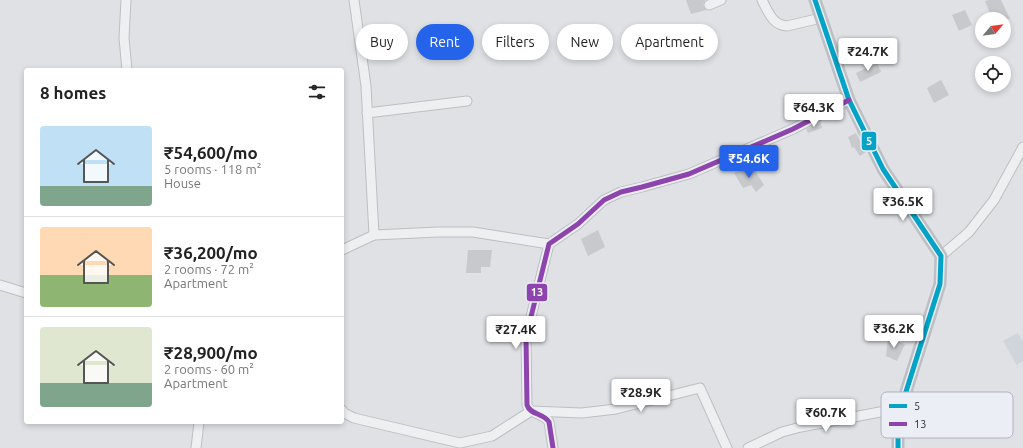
<!DOCTYPE html>
<html lang="en">
<head>
<meta charset="utf-8">
<style>
	body { margin:0; font-family:Ubuntu,sans-serif; background:#f6f6f6; color:#222; height:100vh; display:flex; flex-direction:column; font-size:15px; white-space:nowrap }
	* { box-sizing:border-box; margin:0 }
	p { font-size:13px; color:#767676 }
	.icon { flex:none; width:22px; height:22px; fill:none; stroke:currentColor; stroke-width:2; stroke-linecap:round; stroke-linejoin:round }
	.map { position:relative; flex:1; overflow:hidden }
	.side { position:absolute; left:24px; top:68px; width:320px; height:356px; display:flex; flex-direction:column; background:#fff; border-radius:4px; box-shadow:0 2px 6px #0003 }
	.side>* { flex:none }
	.top-card { position:absolute; left:356px; top:24px; width:380px; height:36px; display:flex; gap:8px }
	.needle { width:26px; rotate:61deg }
	.tools { position:absolute; left:975px; top:12px; display:grid; gap:8px }
	.tools a { display:grid; place-items:center; width:36px; height:36px; border-radius:50%; background:#fff; box-shadow:0 2px 6px #0003; font-size:20px }
	.price { position:absolute; translate:-50% -34px; padding:0 9px; border-radius:4px; background:#fff; color:#222; font-size:13px; line-height:26px; filter:drop-shadow(0 1px 2px #0008) }
	.price::after { content:''; position:absolute; left:50%; top:24px; width:12px; height:9px; margin-left:-6px; background:inherit; clip-path:polygon(0 0,100% 0,50% 100%) }
	.price.on { background:#2563eb; color:#fff }
	ul { padding:0; list-style:none }
	li { display:flex; align-items:center; gap:12px; height:100px; padding:0 16px }
	li+li { border-top:1px solid #e0e0e0 }
	li span { display:grid; place-items:center; flex:none; width:112px; height:80px; border-radius:4px; color:#555 }
	li>.icon { margin-inline-start:auto }
	span .icon { width:48px; height:48px; fill:#fffc; stroke-width:1 }
	li b { font-size:17px }
	h2 { display:flex; justify-content:space-between; align-items:center; height:48px; padding:0 16px; font-size:17px }
	.pill { padding:0 14px; border-radius:18px; background:#fff; box-shadow:0 2px 6px #0003; font-size:14px; line-height:36px }
	.pill.on { background:#2563eb; color:#fff }
	.map>svg:first-child { display:block }
	.built { fill:#d0d4db }
	.building { fill:#c7c9cc }
	.lines { fill:none; stroke-linecap:round; stroke-linejoin:round }
	.street-casing { stroke:#bdbfc2; stroke-width:11 }
	.street { stroke:#edeff1; stroke-width:9 }
	.secondary { stroke:#bdbfc4; stroke-width:13 }
	.bus-1-casing { stroke:#ebeff5; stroke-width:8 }
	.bus-2-casing { stroke:#ebeff5; stroke-width:8 }
	.bus-1 { stroke:#02a3c7; stroke-width:5 }
	.bus-2 { stroke:#8e44ad; stroke-width:5 }
	.key { fill:#ebeff5; stroke:#afb5be; stroke-width:1 }
	.key-label { font-size:11px; fill:#242e3e }
	.line-badge { stroke:#ebeff5; stroke-width:1.5 }
	.badge-label { font-size:11px; text-anchor:middle; font-weight:bold; fill:#fff }
</style>
</head>
<body>
<div class="map">
<svg width="1023" height="448" viewBox="0 0 1023 448">
	<rect width="100%" height="100%" fill="#dfe1e4"/>
	<path class="built" d="M 1018,333 L 1023,342 L 1023,361 L 1017,365 L 1003,341 Z"/>
	<g class="building">
		<path d="M 686,0 L 705,0 L 703,5 L 706,10 L 691,14 Z"/>
		<path d="M 989,0 L 1001,0 L 1010,19 L 992,19 L 985,1 Z"/>
		<path d="M 965,10 L 972,25 L 959,31 L 952,15 Z"/>
		<path d="M 877,63 L 881,72 L 860,82 L 856,73 Z"/>
		<path d="M 941,80 L 949,95 L 934,103 L 927,88 Z"/>
		<path d="M 820,122 L 822,128 L 808,133 L 806,129 Z"/>
		<path d="M 856,133 L 866,152 L 860,156 L 854,147 L 852,148 L 848,137 Z"/>
		<path d="M 752,166 L 764,185 L 756,192 L 751,185 L 743,188 L 734,173 Z"/>
		<path d="M 598,230 L 605,247 L 588,256 L 581,239 Z"/>
		<path d="M 468,250 L 492,250 L 490,267 L 481,267 L 481,273 L 466,273 Z"/>
		<path d="M 888,338 L 905,344 L 897,361 L 886,356 Z"/>
	</g>
	<g class="lines">
		<g class="street-casing">
			<g id="street">
				<path d="M 126,0 L 124,38 L 127,70"/>
				<path d="M 354,0 L 366,86 L 374,235"/>
				<path d="M 762,0 C 768,11 772,25 787,26 L 821,18"/>
				<path d="M 709,5 L 721,0"/>
				<path d="M 367,113 L 467,101"/>
				<path d="M 342,250 L 374,235 L 438,232 L 473,232 L 549,244"/>
				<path d="M 941,256 L 969,232 L 994,200 L 1023,147"/>
				<path d="M 0,285 L 26,293"/>
				<path d="M 342,410 L 344,413 L 354,418 L 460,443 L 492,436 L 531,411 L 582,413 L 616,409 L 700,388 L 727,448"/>
				<path d="M 196,448 L 199,422"/>
				<path d="M 553,448 L 549,422 C 544,413 530,415 527,405 L 526,337 L 549,244 L 578,224 L 604,200 L 621,192 L 642,187 L 689,174 L 793,129 L 849,100"/>
				<path d="M 748,448 L 782,432 L 801,427 L 901,408"/>
			</g>
		</g>
		<use href="#street" class="street"/>
		<path class="secondary" d="M 815,0 L 849,100 L 883,169 L 941,256 L 940,284 L 898,417 L 898,448"/>
		<g class="bus-1-casing">
			<path id="bus-1" d="M 815,0 L 849,100 L 883,169 L 941,256 L 940,284 L 898,417 L 898,448"/>
		</g>
		<g class="bus-2-casing">
			<path id="bus-2" d="M 553,448 L 549,422 C 544,413 530,415 527,405 L 526,337 L 549,244 L 578,224 L 604,200 L 621,192 L 642,187 L 689,174 L 793,129 L 849,100"/>
		</g>
		<use href="#bus-1" class="bus-1"/>
		<use href="#bus-2" class="bus-2"/>
	</g>
	<rect x="881" y="392" width="132" height="46" rx="6" class="key"/>
	<rect x="889" y="404" width="18" height="4" fill="#02a3c7"/>
	<rect x="889" y="422" width="18" height="4" fill="#8e44ad"/>
	<g class="key-label">
		<text x="914" y="410">5</text>
		<text x="914" y="428">13</text>
	</g>
	<g class="line-badge">
		<rect x="861" y="131" width="16" height="20" rx="4" fill="#02a3c7"/>
		<rect x="526" y="283" width="22" height="19" rx="4" fill="#8e44ad"/>
	</g>
	<g class="badge-label">
		<text x="869" y="145">5</text>
		<text x="537" y="296">13</text>
	</g>
</svg>
<div class="tools">
<a><svg class="needle" viewBox="-14 -14 28 28"><path d="M0-13l5 13h-10z" fill="#e53935"/><path d="M0 13l5-13h-10z" fill="#767676"/></svg></a>
<a><svg class="icon" aria-label="locate" viewBox="0 0 24 24"><circle cx="12" cy="12" r="6"/><path d="M12 2v4M12 18v4M2 12h4M18 12h4"/></svg></a>
</div>
<b class="price" style="left:868px;top:72px">₹24.7K</b>
<b class="price" style="left:814px;top:128px">₹64.3K</b>
<b class="price on" style="left:749px;top:179px">₹54.6K</b>
<b class="price" style="left:903px;top:222px">₹36.5K</b>
<b class="price" style="left:894px;top:349px">₹36.2K</b>
<b class="price" style="left:516px;top:350px">₹27.4K</b>
<b class="price" style="left:641px;top:413px">₹28.9K</b>
<b class="price" style="left:826px;top:433px">₹60.7K</b>
<div class="top-card">
<a class="pill">Buy</a>
<a class="pill on">Rent</a>
<a class="pill">Filters</a>
<a class="pill">New</a>
<a class="pill">Apartment</a>
</div>
<section class="side">
<h2>8 homes<svg class="icon" aria-label="filters" viewBox="0 0 24 24"><path d="M4 7h16M4 17h16"/><circle cx="9" cy="7" r="2"/><circle cx="15" cy="17" r="2"/></svg></h2>
<ul>
<li><span style="background:linear-gradient(#bfe0f5 75%,#7fa58c 0)"><svg class="icon" aria-label="home" viewBox="0 0 24 24"><path d="M3 11l9-7 9 7M6 9v11h12V9"/></svg></span><div><b>₹54,600/mo</b><p>5 rooms · 118 m²</p><p>House</p></div></li>
<li><span style="background:linear-gradient(#ffd9b3 60%,#8fb573 0)"><svg class="icon" aria-label="home" viewBox="0 0 24 24"><path d="M3 11l9-7 9 7M6 9v11h12V9"/></svg></span><div><b>₹36,200/mo</b><p>2 rooms · 72 m²</p><p>Apartment</p></div></li>
<li><span style="background:linear-gradient(#dfe7d0 70%,#7fa58c 0)"><svg class="icon" aria-label="home" viewBox="0 0 24 24"><path d="M3 11l9-7 9 7M6 9v11h12V9"/></svg></span><div><b>₹28,900/mo</b><p>2 rooms · 60 m²</p><p>Apartment</p></div></li>
</ul>
</section>
</div>
</body>
</html>
